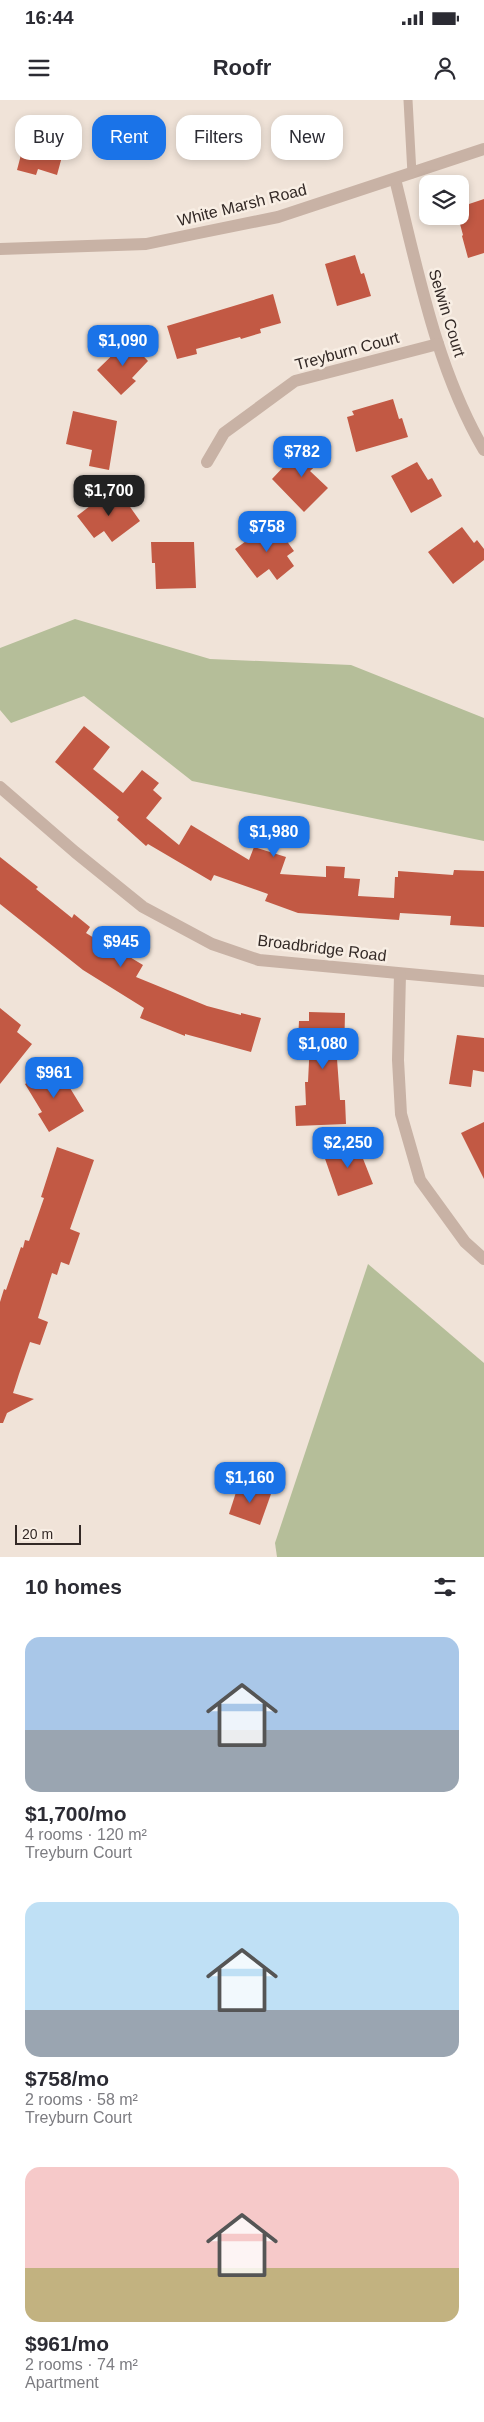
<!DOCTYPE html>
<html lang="en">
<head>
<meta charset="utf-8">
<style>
	body { margin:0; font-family:Arial,sans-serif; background:#f2f2f3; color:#2b2b33; height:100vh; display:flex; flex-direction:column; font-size:19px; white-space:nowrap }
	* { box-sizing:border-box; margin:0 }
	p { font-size:16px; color:#7c7c81 }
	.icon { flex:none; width:28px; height:28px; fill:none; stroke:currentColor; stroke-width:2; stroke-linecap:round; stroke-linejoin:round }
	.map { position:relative; height:1457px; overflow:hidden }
	.drawer { display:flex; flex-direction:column; background:#fff; flex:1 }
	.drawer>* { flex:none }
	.top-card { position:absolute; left:15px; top:15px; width:455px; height:45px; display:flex; gap:10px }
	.fabs { position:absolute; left:419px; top:75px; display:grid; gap:10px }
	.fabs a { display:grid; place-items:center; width:50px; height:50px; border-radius:10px; background:#fff; box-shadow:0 2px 8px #0003; font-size:25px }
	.scale { position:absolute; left:15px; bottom:12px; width:66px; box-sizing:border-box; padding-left:5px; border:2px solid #332926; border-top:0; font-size:14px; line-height:18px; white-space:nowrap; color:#332926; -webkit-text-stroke:4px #f8eee4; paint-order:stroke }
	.price { position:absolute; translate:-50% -42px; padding:0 11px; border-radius:10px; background:#1a73e8; color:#fff; font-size:16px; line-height:32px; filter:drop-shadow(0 1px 2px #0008) }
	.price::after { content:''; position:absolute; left:50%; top:30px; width:15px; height:11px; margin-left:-8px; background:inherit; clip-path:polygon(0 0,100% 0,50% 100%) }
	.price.current { background:#222; color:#fff }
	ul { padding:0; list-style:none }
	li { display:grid; align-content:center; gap:10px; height:265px; padding:0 25px }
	li span { display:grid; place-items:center; height:155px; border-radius:15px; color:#555 }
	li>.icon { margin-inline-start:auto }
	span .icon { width:90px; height:90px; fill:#fffc; stroke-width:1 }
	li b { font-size:21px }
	h2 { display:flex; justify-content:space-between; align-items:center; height:60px; padding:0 25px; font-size:21px }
	.tag { padding:0 18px; border-radius:15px; background:#fff; box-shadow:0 2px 8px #0003; font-size:18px; line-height:45px }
	.tag.current { background:#1a73e8; color:#fff }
	.status { display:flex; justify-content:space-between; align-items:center; height:35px; padding:0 25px; background:#fff; direction:ltr }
	.status svg { height:14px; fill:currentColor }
	header { display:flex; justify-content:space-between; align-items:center; height:65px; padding:0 25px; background:#fff; font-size:22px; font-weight:600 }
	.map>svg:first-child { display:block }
	.green { fill:#b5be99 }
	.building { fill:#c25944 }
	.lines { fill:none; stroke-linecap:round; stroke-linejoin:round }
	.service { stroke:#c8b2a5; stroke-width:9 }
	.minor { stroke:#c8b2a5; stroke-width:12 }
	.labels { text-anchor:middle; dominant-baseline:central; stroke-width:5; stroke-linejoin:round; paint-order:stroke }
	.street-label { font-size:16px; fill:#332926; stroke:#f8eee4 }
</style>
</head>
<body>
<div class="status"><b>16:44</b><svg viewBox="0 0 49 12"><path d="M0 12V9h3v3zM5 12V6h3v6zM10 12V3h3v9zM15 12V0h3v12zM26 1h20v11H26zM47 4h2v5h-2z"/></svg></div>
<header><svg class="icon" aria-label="menu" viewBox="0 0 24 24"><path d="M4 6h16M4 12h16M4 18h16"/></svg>Roofr<svg class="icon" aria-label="person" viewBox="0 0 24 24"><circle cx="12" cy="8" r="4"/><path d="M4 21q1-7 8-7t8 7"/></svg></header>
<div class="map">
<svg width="484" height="1457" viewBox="0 0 484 1457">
	<rect width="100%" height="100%" fill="#f0e3d8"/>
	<g class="green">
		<path d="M 75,519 L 210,559 L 351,565 L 484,618 L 484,741 L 192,681 L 84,596 L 11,623 L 0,610 L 0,548 Z"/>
		<path d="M 368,1164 L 484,1263 L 484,1457 L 277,1457 L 275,1443 Z"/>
	</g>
	<g class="building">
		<path d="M 28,28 L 67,38 L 57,75 L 38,69 L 36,75 L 17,70 Z"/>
		<path d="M 484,99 L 484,153 L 468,158 L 462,136 L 463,135 L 460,124 L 460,107 Z"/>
		<path d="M 355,155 L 361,174 L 364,173 L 371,196 L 337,206 L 325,164 Z"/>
		<path d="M 273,194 L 281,223 L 260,229 L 261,233 L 241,239 L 240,237 L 196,249 L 197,254 L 177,259 L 167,226 Z"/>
		<path d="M 128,240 L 148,261 L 132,278 L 136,281 L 121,295 L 97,270 Z"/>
		<path d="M 393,299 L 399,319 L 402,318 L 408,337 L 356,352 L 347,317 L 354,315 L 352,311 Z"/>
		<path d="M 73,311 L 117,321 L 109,370 L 89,366 L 92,350 L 66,344 Z"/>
		<path d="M 307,342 L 323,359 L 310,371 L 328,388 L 304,412 L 272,379 Z"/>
		<path d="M 417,362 L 428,380 L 432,378 L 442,396 L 411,413 L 391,376 Z"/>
		<path d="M 112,389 L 125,406 L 128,404 L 140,421 L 112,442 L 104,431 L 94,438 L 77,416 Z"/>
		<path d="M 273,422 L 294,451 L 287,456 L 294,466 L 277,480 L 269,469 L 257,478 L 235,449 Z"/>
		<path d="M 462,427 L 474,443 L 477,440 L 484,449 L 484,460 L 453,484 L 428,452 Z"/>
		<path d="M 151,442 L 194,442 L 196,488 L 156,489 L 155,463 L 152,463 Z"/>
		<path d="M 84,626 L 110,647 L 93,669 L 123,693 L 142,670 L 159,683 L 153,690 L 162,698 L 146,718 L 179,745 L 191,725 L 249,760 L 254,747 L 286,757 L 280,774 L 326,777 L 326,766 L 345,767 L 344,778 L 360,779 L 358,796 L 394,798 L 395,777 L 398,777 L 398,771 L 453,775 L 454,770 L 484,771 L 484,827 L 450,825 L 451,816 L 400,813 L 399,820 L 298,813 L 265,801 L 268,794 L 214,775 L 211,781 L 148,744 L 146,746 L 117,720 L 119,717 L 55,662 Z"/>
		<path d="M 0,757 L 38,787 L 36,789 L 72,818 L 74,814 L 90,827 L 86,833 L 127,858 L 128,856 L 143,865 L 136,877 L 207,906 L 241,915 L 241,913 L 261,918 L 251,952 L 185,934 L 185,936 L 140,918 L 144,908 L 83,870 L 0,804 Z"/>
		<path d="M 0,908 L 21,925 L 17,932 L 32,944 L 0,984 Z"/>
		<path d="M 309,912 L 345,913 L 344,959 L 337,959 L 340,1000 L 345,1000 L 346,1024 L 296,1026 L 295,1006 L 306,1005 L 305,982 L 308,982 L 310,941 L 298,941 L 299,921 L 309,921 Z"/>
		<path d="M 457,935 L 484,938 L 484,972 L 473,970 L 471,987 L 449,984 Z"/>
		<path d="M 56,965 L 84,1011 L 49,1032 L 38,1014 L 42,1012 L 25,984 Z"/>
		<path d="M 484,1022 L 484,1079 L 461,1033 Z"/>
		<path d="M 356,1041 L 373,1084 L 338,1096 L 323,1053 Z"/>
		<path d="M 57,1047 L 94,1060 L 70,1129 L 80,1133 L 69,1165 L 61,1162 L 57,1175 L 52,1173 L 38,1218 L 48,1222 L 40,1245 L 30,1242 L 19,1274 L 13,1293 L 34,1299 L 7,1313 L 3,1323 L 0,1323 L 0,1202 L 4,1189 L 6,1190 L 21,1147 L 23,1148 L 25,1140 L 29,1141 L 44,1098 L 41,1097 Z"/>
		<path d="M 239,1383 L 271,1394 L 260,1425 L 229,1414 Z"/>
	</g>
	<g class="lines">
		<path class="service" d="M 408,0 L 412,74"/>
		<g class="minor">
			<path d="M 395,79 C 418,171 436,268 484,350"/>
			<path d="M 0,149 L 146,144 L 199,133 L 278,117 L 484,49"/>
			<path d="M 207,362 L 224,333 L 295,281 L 438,244"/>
			<path d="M 0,687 L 75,752 L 143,807 L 212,844 L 259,860 L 484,881"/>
			<path d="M 400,874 L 398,960 L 401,1014 L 420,1080 L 465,1142 L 484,1159"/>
		</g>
	</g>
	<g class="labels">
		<g class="street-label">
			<text transform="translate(242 105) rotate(-14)">White Marsh Road</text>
			<text transform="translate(447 213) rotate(73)">Selwin Court</text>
			<text transform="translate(347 251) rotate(-15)">Treyburn Court</text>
			<text transform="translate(322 848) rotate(7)">Broadbridge Road</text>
		</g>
	</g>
</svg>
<div class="fabs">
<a><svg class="icon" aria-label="layers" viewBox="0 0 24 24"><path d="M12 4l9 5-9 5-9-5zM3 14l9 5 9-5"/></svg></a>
</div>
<div class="scale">20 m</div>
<b class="price" style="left:123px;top:267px">$1,090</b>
<b class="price" style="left:302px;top:378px">$782</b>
<b class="price current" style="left:109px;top:417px">$1,700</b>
<b class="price" style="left:267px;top:453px">$758</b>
<b class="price" style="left:274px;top:758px">$1,980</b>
<b class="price" style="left:121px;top:868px">$945</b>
<b class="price" style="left:323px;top:970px">$1,080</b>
<b class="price" style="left:54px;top:999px">$961</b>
<b class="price" style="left:348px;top:1069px">$2,250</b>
<b class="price" style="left:250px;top:1404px">$1,160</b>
<div class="top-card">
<a class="tag">Buy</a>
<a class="tag current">Rent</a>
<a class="tag">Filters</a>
<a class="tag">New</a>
</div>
</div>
<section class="drawer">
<h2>10 homes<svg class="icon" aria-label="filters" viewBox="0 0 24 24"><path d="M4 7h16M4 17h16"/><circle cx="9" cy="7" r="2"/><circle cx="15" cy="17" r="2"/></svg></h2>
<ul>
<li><span style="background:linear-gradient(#a9c7e8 60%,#9aa5b1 0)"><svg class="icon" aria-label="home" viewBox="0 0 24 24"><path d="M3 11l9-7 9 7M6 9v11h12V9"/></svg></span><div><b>$1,700/mo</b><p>4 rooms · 120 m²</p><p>Treyburn Court</p></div></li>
<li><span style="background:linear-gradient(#bfe0f5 70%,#9aa5b1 0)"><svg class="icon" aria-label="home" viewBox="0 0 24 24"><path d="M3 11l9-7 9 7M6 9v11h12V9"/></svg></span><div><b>$758/mo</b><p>2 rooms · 58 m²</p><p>Treyburn Court</p></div></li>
<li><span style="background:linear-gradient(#f6c9c9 65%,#c2b280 0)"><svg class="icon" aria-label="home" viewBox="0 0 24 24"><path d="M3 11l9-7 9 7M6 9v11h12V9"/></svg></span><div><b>$961/mo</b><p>2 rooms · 74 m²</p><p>Apartment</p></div></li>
</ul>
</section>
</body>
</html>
